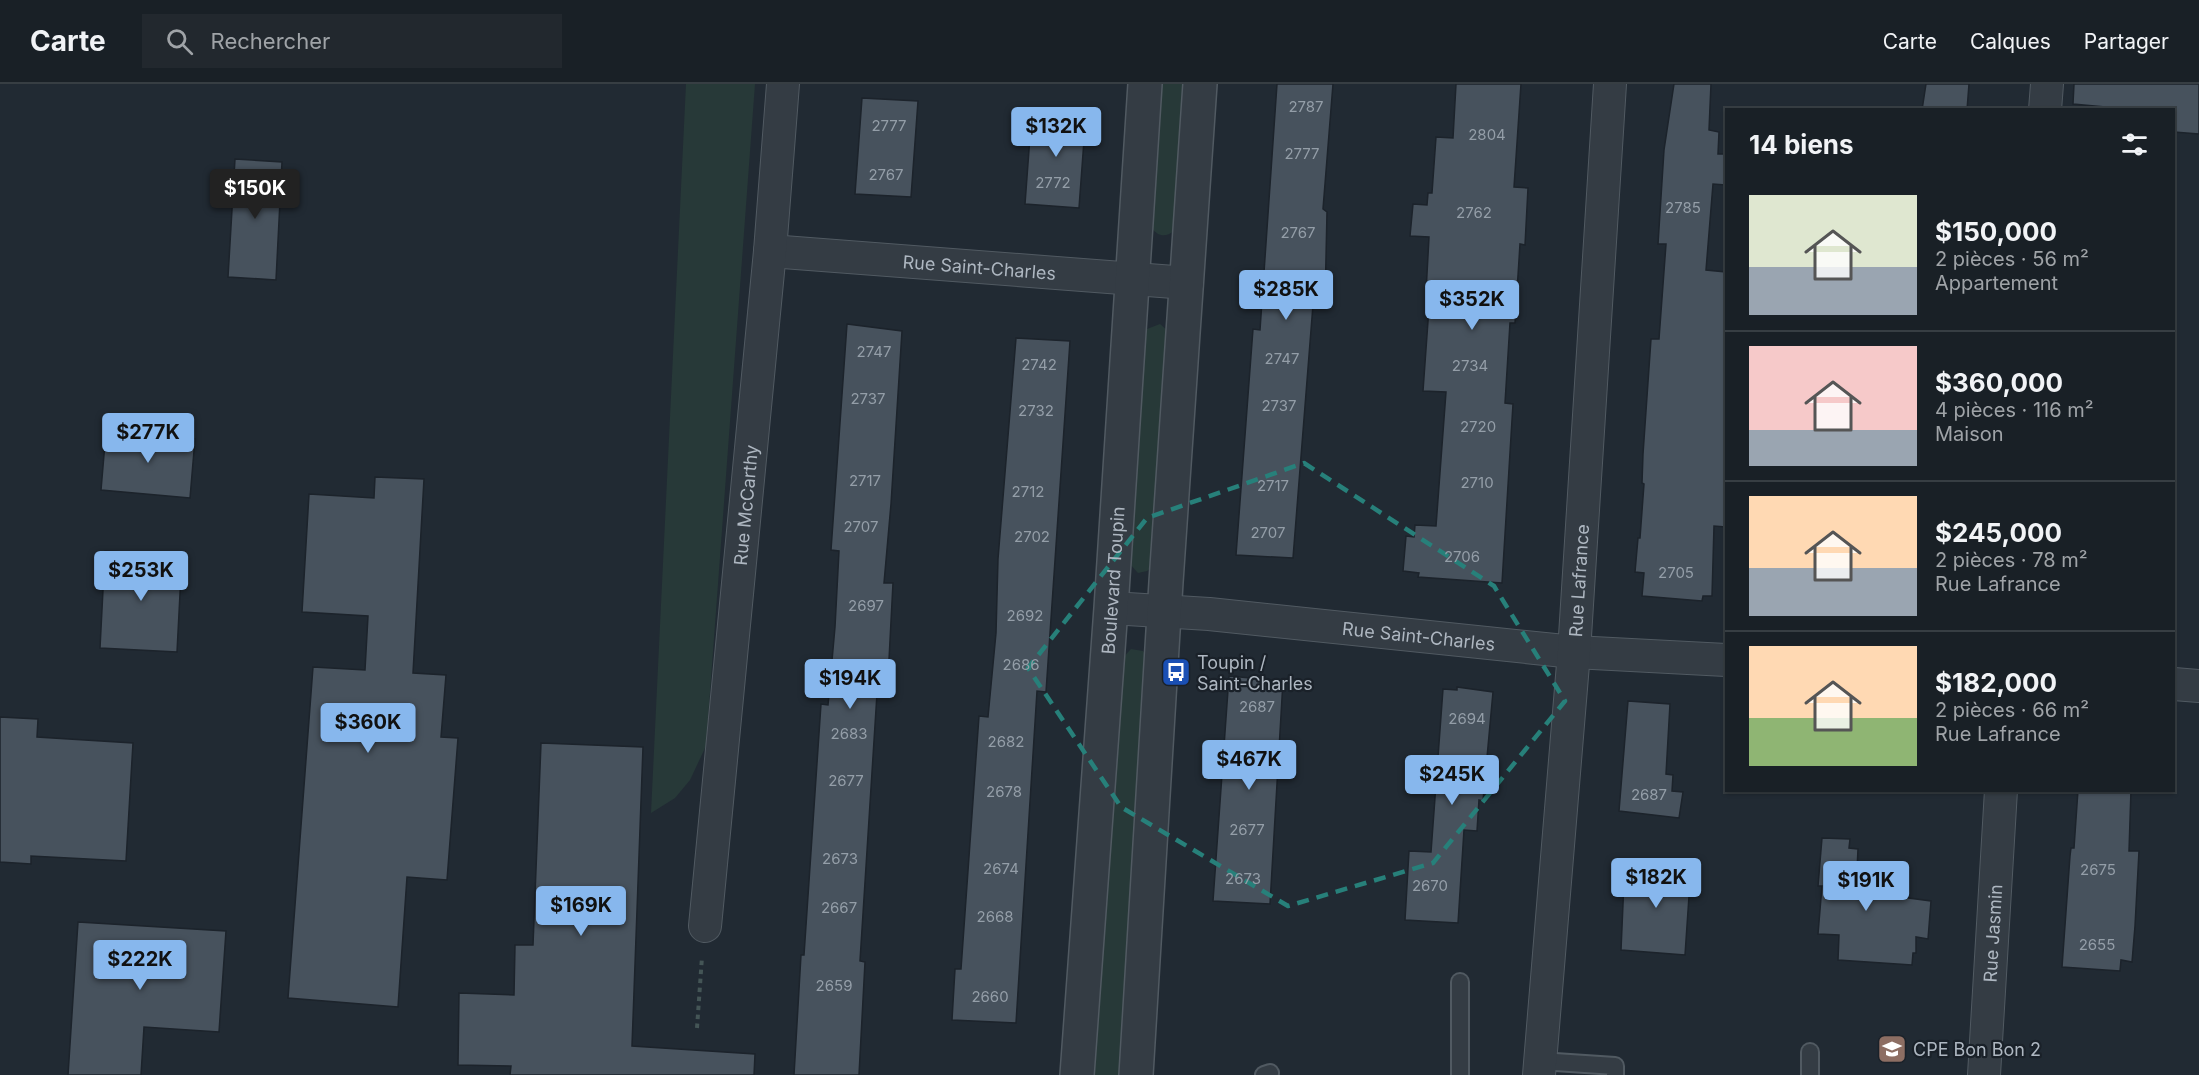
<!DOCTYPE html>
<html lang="fr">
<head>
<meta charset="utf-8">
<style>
	body { margin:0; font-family:Inter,sans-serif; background:#22282e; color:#f1f3f6; height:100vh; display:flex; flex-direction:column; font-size:22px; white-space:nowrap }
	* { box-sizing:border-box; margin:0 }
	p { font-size:20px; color:#9fa3a7 }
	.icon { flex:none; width:33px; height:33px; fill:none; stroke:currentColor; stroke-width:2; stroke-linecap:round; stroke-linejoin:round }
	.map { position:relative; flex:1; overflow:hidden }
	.side { position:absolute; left:1725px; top:24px; width:450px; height:684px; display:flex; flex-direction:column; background:#192026; border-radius:0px; box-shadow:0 2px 4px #0004,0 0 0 2px #373e43 }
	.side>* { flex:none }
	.price { position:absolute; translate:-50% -51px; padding:0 14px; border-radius:6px; background:#87b7ed; color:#111; font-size:20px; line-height:39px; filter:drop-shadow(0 2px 3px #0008) }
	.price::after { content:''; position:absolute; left:50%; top:36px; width:18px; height:14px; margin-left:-9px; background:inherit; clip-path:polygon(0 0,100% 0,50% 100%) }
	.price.active { background:#222; color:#fff }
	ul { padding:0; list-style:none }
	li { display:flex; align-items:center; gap:18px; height:150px; padding:0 24px }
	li+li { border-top:2px solid #373e43 }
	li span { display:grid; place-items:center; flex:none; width:168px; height:120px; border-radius:0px; color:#555 }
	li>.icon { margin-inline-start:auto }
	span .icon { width:72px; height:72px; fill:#fffc; stroke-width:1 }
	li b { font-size:26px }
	h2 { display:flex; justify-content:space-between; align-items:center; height:72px; padding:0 24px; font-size:26px }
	header { display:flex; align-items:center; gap:36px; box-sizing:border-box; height:84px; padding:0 30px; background:#192026; border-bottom:2px solid #373e43 }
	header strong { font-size:28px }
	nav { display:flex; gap:33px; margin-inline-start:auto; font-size:21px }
	.search { width:420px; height:54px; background:#22282e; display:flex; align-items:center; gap:15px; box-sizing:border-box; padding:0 21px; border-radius:0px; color:#9fa3a7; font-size:22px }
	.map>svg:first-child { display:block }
	.green { fill:#273938 }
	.building { fill:#47525d; stroke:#1c232b; stroke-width:1.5 }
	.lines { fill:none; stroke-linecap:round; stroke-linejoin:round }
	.service-casing { stroke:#515a62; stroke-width:20 }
	.minor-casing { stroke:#515a62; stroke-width:34 }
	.tertiary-casing { stroke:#515a62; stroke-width:36 }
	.path { stroke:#445556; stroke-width:4; stroke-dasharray:4.5 4.5; stroke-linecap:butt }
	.service { stroke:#343c44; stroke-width:16 }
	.minor { stroke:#343c44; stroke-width:32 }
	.tertiary { stroke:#343c44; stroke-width:33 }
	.marked { fill:none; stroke:#27807a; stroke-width:4.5; stroke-dasharray:12 8; stroke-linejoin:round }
	.labels { text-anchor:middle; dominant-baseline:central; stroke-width:4.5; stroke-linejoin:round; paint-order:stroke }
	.number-label { font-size:15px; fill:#949ea8 }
	.street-label { font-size:18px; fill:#aeb7c1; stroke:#1a2129 }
	.poi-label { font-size:18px; fill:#aeb7c1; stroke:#1a2129; text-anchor:start }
</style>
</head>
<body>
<header>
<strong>Carte</strong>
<div class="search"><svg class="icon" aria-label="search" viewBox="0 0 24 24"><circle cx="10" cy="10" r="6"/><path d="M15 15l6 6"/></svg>Rechercher</div>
<nav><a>Carte</a><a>Calques</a><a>Partager</a></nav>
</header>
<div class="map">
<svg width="2199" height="991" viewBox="0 0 2199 991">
	<rect width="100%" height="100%" fill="#212a33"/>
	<g class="green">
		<path d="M 686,0 L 755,0 L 706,662 L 690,696 L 675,714 L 651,729 Z"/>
		<path d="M 1158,0 L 1187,0 L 1175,146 C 1166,154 1158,153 1151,143 Z"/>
		<path d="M 1160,240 L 1169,248 L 1152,483 L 1147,487 L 1138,489 L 1129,479 L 1143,252 L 1147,245 Z"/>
		<path d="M 1131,565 L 1143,567 L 1147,573 L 1122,991 L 1092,991 L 1121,576 Z"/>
	</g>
	<g class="building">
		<path d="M 1277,0 L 1333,0 L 1323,125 L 1327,128 L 1325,219 L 1313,221 L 1293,474 L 1236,471 L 1253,245 L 1260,246 Z"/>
		<path d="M 1456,0 L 1521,0 L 1514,103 L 1528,104 L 1525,161 L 1520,160 L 1515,239 L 1510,239 L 1505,319 L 1513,320 L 1502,499 L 1418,493 L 1419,489 L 1403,487 L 1406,452 L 1414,453 L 1415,441 L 1436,442 L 1446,308 L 1423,307 L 1430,209 L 1426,208 L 1429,153 L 1410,152 L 1413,120 L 1427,121 L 1428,109 L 1432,109 L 1436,53 L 1453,54 Z"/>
		<path d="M 1674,0 L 1711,0 L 1709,46 L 1719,48 L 1718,70 L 1726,70 L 1726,101 L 1713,100 L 1706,186 L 1726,188 L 1726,357 L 1724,409 L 1726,409 L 1726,443 L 1714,442 L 1712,512 L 1703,512 L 1702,517 L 1642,512 L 1644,489 L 1635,488 L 1638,454 L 1640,454 L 1644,400 L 1642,399 L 1643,370 L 1651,255 L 1659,255 L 1666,160 L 1658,160 L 1664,66 Z"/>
		<path d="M 1926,0 L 1969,0 L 1967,26 L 1922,26 Z"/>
		<path d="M 2074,0 L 2199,0 L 2199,50 L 2174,48 L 2174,26 L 2138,26 L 2073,20 Z"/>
		<path d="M 862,14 L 918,17 L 911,113 L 855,110 Z"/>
		<path d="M 1032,25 L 1086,29 L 1079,124 L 1025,120 Z"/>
		<path d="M 235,75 L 282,78 L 276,196 L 228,193 Z"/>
		<path d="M 847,240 L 902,247 L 891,420 L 884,499 L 893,499 L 888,595 L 878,594 L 860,877 L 865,878 L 859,991 L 794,991 L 801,871 L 804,871 L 821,620 L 828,621 L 835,543 L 839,467 L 831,466 Z"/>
		<path d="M 1016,254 L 1070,257 L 1046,608 L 1037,607 L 1016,939 L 952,936 L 955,885 L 961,885 L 979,632 L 988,633 L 996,549 L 998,475 Z"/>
		<path d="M 106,347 L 195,355 L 190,414 L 101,406 Z"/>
		<path d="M 375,393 L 424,395 L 413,589 L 446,591 L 441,653 L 458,654 L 447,796 L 407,793 L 398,923 L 288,914 L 313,583 L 365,586 L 368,532 L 302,528 L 309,410 L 374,414 Z"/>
		<path d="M 105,467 L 182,471 L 177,568 L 100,564 Z"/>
		<path d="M 1229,592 L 1283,597 L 1270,820 L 1213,817 Z"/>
		<path d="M 1457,603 L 1493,608 L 1483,717 L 1479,716 L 1477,747 L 1464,746 L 1458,839 L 1405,836 L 1409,767 L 1431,768 L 1443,605 L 1457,606 Z"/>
		<path d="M 1628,617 L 1670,620 L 1666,690 L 1673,691 L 1672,707 L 1683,708 L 1679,734 L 1619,727 Z"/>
		<path d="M 0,633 L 38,635 L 37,653 L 133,659 L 126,777 L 31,772 L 31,780 L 0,778 Z"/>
		<path d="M 541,659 L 643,663 L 632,962 L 755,970 L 754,991 L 510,991 L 511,982 L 458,981 L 459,909 L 514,911 L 515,861 L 533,861 Z"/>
		<path d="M 2078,706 L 2131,706 L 2129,767 L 2139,767 L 2135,842 L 2132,878 L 2121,876 L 2120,887 L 2062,883 L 2070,772 L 2071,764 L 2074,764 Z"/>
		<path d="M 1822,754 L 1850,755 L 1849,764 L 1858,765 L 1856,807 L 1931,817 L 1928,855 L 1916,853 L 1916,869 L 1913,869 L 1912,881 L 1838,876 L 1839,851 L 1818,850 L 1822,802 L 1818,802 Z"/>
		<path d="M 1627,780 L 1691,783 L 1685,871 L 1621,866 L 1624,797 L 1626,797 Z"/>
		<path d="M 78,838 L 226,847 L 219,948 L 144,943 L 141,991 L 68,991 Z"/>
	</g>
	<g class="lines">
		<g class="service-casing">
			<g id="service">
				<path d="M 1460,898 L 1460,991"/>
				<path d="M 1810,968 L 1810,991"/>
				<path d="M 1540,977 L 1615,982 L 1615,991"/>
				<path d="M 1264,991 L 1270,989"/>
			</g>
		</g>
		<g class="minor-casing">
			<g id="minor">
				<path d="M 2045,26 L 2047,0"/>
				<path id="s1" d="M 770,167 L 1187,199"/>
				<path id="s2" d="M 1111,524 L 1209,530 L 1574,568 L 1726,576"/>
				<path d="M 2174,600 L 2199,602"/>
				<path id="s3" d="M 705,842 L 770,167 L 783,0"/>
				<path id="s4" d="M 1539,991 L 1574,568 L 1610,0"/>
				<path id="s5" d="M 1984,991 L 2001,706"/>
			</g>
		</g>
		<g class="tertiary-casing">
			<g id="tertiary">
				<path id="s6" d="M 1077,991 L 1111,524 L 1145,0"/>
				<path d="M 1136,991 L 1166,498 L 1200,0"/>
			</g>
		</g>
		<path class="path" d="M 697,944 L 702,873"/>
		<use href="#service" class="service"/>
		<use href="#minor" class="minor"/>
		<use href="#tertiary" class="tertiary"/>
	</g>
	<path class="marked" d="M 1304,379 L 1494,502 L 1565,617 L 1433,779 L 1288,822 L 1121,723 L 1028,584 L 1147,434 Z"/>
	<defs>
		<g id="bus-square" transform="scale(1.5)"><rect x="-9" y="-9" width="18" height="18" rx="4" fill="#1a4fb4" stroke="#1a2129"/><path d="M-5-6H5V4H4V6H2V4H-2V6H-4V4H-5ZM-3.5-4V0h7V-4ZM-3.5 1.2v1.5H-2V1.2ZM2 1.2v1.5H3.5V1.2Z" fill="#fff"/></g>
		<g id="school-square" transform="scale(1.5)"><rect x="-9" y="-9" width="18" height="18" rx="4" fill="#8d6e63" stroke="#1a2129"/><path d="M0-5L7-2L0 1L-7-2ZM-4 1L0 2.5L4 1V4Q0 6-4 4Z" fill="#fff"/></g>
	</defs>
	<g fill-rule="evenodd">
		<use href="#bus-square" x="1176" y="588"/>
		<use href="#school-square" x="1892" y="965"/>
	</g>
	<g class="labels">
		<g class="number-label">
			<text x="1306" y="22">2787</text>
			<text x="889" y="41">2777</text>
			<text x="1487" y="50">2804</text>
			<text x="1302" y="69">2777</text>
			<text x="886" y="90">2767</text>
			<text x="1053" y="98">2772</text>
			<text x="1683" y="123">2785</text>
			<text x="1474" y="128">2762</text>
			<text x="1298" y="148">2767</text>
			<text x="874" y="267">2747</text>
			<text x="1282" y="274">2747</text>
			<text x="1039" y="280">2742</text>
			<text x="1470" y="281">2734</text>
			<text x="868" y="314">2737</text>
			<text x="1279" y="321">2737</text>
			<text x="1036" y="326">2732</text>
			<text x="1478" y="342">2720</text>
			<text x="865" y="396">2717</text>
			<text x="1477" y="398">2710</text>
			<text x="1273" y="401">2717</text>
			<text x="1028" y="407">2712</text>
			<text x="861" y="442">2707</text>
			<text x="1268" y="448">2707</text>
			<text x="1032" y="452">2702</text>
			<text x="1462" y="472">2706</text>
			<text x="1676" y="488">2705</text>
			<text x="866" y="521">2697</text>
			<text x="1025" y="531">2692</text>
			<text x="1021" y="580">2686</text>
			<text x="1257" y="622">2687</text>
			<text x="1467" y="634">2694</text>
			<text x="849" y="649">2683</text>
			<text x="1006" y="657">2682</text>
			<text x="846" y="696">2677</text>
			<text x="1004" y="707">2678</text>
			<text x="1649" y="710">2687</text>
			<text x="1247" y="745">2677</text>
			<text x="840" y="774">2673</text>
			<text x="1001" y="784">2674</text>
			<text x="2098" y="785">2675</text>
			<text x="1243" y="794">2673</text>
			<text x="1430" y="801">2670</text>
			<text x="839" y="823">2667</text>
			<text x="995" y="832">2668</text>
			<text x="2097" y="860">2655</text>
			<text x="834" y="901">2659</text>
			<text x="990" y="912">2660</text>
		</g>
		<g class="street-label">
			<text stroke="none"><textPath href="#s1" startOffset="210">Rue Saint-Charles</textPath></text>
			<text stroke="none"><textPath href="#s3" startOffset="423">Rue McCarthy</textPath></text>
			<text stroke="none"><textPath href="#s6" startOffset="496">Boulevard Toupin</textPath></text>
			<text stroke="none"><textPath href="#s4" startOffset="496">Rue Lafrance</textPath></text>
			<text stroke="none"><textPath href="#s2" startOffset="309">Rue Saint-Charles</textPath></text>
			<text stroke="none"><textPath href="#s5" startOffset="142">Rue Jasmin</textPath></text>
		</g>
		<g class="poi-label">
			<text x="1197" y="578">Toupin /<tspan x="1197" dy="21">Saint-Charles</tspan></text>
			<text x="1913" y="965">CPE Bon Bon 2</text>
		</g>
	</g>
</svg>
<b class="price" style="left:1056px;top:74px">$132K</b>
<b class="price active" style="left:255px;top:136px">$150K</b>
<b class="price" style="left:1286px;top:237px">$285K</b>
<b class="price" style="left:1472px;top:247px">$352K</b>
<b class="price" style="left:148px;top:380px">$277K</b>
<b class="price" style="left:141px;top:518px">$253K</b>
<b class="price" style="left:850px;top:626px">$194K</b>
<b class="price" style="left:368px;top:670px">$360K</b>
<b class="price" style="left:1249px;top:707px">$467K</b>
<b class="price" style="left:1452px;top:722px">$245K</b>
<b class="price" style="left:1656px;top:825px">$182K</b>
<b class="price" style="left:1866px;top:828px">$191K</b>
<b class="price" style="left:581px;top:853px">$169K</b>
<b class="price" style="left:140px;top:907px">$222K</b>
<section class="side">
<h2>14 biens<svg class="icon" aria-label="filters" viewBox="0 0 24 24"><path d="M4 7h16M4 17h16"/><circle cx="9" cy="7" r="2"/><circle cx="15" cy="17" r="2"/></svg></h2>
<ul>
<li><span style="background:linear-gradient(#dfe7d0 60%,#9aa5b1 0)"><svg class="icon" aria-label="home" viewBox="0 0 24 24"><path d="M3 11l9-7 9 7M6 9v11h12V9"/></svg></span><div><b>$150,000</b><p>2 pièces · 56 m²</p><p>Appartement</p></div></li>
<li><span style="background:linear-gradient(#f6c9c9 70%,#9aa5b1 0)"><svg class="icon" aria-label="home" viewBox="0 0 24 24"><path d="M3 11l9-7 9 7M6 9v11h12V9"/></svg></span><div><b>$360,000</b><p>4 pièces · 116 m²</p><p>Maison</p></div></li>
<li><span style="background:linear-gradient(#ffd9b3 60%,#9aa5b1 0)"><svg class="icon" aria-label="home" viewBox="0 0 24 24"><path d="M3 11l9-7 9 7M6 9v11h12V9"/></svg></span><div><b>$245,000</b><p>2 pièces · 78 m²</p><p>Rue Lafrance</p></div></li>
<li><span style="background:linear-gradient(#ffd9b3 60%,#8fb573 0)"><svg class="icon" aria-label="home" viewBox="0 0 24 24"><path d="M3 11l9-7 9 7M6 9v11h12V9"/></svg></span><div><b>$182,000</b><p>2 pièces · 66 m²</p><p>Rue Lafrance</p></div></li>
</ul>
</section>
</div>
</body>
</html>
